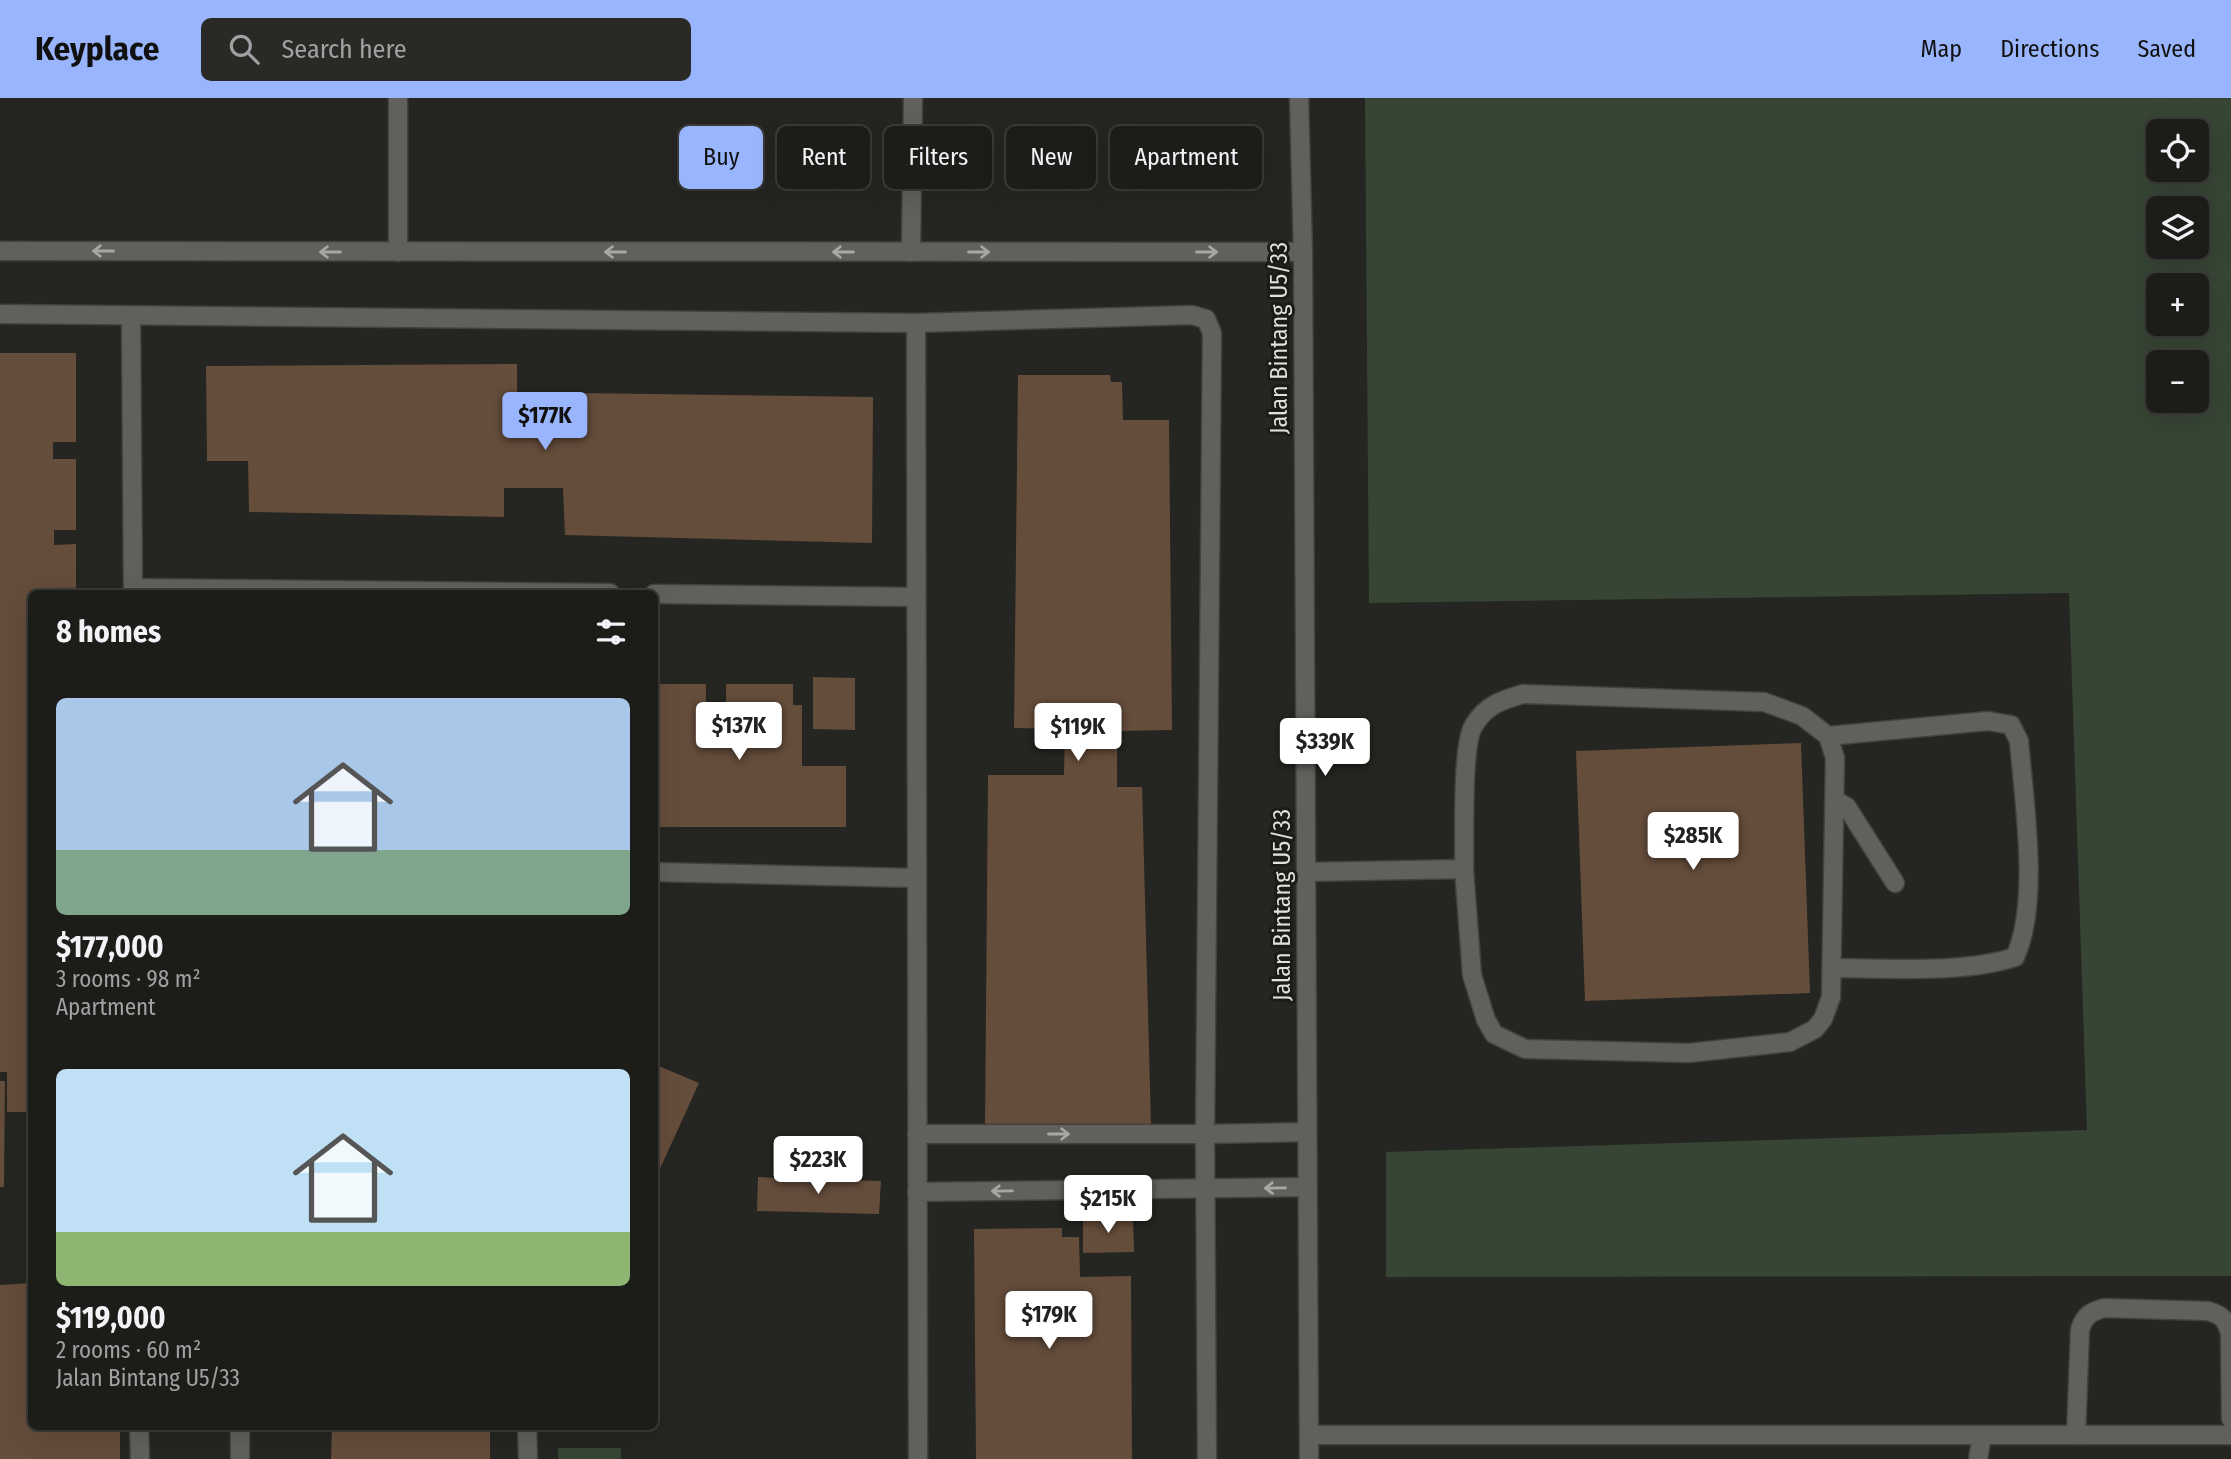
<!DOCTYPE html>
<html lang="en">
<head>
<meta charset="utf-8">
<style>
	body { margin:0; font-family:"Fira Sans Condensed",sans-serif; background:#292926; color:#f1f3f6; height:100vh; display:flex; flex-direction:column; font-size:26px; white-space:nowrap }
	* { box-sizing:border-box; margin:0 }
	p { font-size:23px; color:#a0a1a2 }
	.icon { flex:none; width:38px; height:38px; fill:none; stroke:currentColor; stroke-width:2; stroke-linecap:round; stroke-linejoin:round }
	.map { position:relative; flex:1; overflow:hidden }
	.sheet { position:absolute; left:28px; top:492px; width:630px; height:840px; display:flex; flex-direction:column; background:#1c1c19; border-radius:10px; box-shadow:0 7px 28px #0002,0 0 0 2px #3a3a38 }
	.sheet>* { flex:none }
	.top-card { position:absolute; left:679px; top:28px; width:665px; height:63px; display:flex; gap:14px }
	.tools { position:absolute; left:2146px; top:21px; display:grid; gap:14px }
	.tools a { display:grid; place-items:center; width:63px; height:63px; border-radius:10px; background:#1c1c19; box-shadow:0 7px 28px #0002,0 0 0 2px #3a3a38; font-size:35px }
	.price { position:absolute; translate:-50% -60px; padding:0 16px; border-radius:7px; background:#fff; color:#222; font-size:23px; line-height:46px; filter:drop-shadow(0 2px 4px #0008) }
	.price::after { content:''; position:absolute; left:50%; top:42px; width:21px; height:16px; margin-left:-10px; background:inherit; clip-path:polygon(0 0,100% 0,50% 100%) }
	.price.active { background:#99b5fd; color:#111 }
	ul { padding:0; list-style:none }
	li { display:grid; align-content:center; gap:14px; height:371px; padding:0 28px }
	li span { display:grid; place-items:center; height:217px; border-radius:10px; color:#555 }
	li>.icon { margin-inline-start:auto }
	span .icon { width:126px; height:126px; fill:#fffc; stroke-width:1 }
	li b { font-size:30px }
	h2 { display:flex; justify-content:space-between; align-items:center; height:84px; padding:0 28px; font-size:30px }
	.chip { padding:0 24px; border-radius:10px; background:#1c1c19; box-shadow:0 7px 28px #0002,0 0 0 2px #3a3a38; font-size:24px; line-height:63px }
	.chip.active { background:#99b5fd; color:#111 }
	header { display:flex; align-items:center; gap:42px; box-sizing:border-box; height:98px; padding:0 35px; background:#99b5fd; color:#111 }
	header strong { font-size:33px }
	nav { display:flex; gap:38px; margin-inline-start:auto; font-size:24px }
	.search { width:490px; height:63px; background:#292926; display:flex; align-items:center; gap:18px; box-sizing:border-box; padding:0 24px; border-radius:10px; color:#a0a1a2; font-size:26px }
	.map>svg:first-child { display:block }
	.green { fill:#374535; fill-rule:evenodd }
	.building { fill:#654d3b }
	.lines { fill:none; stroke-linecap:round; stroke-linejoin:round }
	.service-casing { stroke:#41413e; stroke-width:21 }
	.minor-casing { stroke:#41413e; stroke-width:21 }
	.service { stroke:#61605c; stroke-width:18 }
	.minor { stroke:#61605c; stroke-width:18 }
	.oneway { stroke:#a7a7a4 }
	.labels { text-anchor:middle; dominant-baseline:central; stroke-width:6; stroke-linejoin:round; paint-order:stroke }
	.street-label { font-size:24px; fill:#e1e1de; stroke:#1c1b18 }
</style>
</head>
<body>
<header>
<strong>Keyplace</strong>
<div class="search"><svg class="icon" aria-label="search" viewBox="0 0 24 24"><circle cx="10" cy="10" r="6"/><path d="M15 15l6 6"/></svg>Search here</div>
<nav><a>Map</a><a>Directions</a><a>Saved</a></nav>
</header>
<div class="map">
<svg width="2231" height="1361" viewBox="0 0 2231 1361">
	<rect width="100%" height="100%" fill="#252521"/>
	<g class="green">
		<path d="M 1365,0 L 2231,0 L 2231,1178 L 1386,1179 L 1386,1054 L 2087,1032 L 2069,495 L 1369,505 ZM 2158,33 L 2196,33 L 2196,72 L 2158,72 ZM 2158,110 L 2196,110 L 2196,149 L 2158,149 ZM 2158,187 L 2196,187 L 2196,226 L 2158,226 ZM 2158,264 L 2196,264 L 2196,303 L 2158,303 Z"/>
		<rect x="558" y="1350" width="63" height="11"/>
	</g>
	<g class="building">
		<path d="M 0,255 L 76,255 L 76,344 L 53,344 L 53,361 L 76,361 L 76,432 L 54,432 L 54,447 L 76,446 L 76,495 L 32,495 L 32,1023 L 27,1023 L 27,1014 L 7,1014 L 7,974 L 0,974 Z"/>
		<path d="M 517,266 L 517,333 L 574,335 L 574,295 L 873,299 L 872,445 L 565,437 L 563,390 L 504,390 L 504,419 L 249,414 L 248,363 L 207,363 L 206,268 Z"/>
		<path d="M 1018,277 L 1110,277 L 1111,284 L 1122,284 L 1123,322 L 1169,322 L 1172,632 L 1117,633 L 1117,689 L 1142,689 L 1151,1027 L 985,1030 L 988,677 L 1064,677 L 1065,631 L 1014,630 Z"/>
		<path d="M 813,579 L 855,580 L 855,632 L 813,631 Z"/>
		<path d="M 654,586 L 706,586 L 706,606 L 726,606 L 726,586 L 793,586 L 793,607 L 802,607 L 802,668 L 846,668 L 846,729 L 654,729 Z"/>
		<path d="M 1801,645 L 1810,895 L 1585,903 L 1576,653 Z"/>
		<path d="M 654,966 L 699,985 L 654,1084 Z"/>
		<path d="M 0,983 L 5,983 L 4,1089 L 0,1089 Z"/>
		<path d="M 758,1079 L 881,1083 L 879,1116 L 757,1113 Z"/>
		<path d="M 1083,1119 L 1133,1119 L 1134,1154 L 1083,1155 Z"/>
		<path d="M 1062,1130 L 1062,1139 L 1079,1139 L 1080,1179 L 1131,1178 L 1132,1361 L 976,1361 L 974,1131 Z"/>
		<path d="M 28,1138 L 32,1138 L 32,1184 L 29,1184 Z"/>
		<path d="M 32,1185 L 32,1328 L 120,1328 L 120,1361 L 0,1361 L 0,1187 Z"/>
		<path d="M 332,1328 L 490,1328 L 490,1361 L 331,1361 Z"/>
	</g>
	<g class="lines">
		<g class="service-casing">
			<g id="service">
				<path d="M 398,0 L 398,154"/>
				<path d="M 0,153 L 1303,154"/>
				<path d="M 911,154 L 913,0"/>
				<path d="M 0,216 L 916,225 L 1192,217 L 1206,221 L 1212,235 L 1205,1036 L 1207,1361"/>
				<path d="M 131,218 L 133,495"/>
				<path d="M 916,225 L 918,1361"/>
				<path d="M 133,490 L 610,495"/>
				<path d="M 654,496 L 916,499"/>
				<path d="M 1828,638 L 1988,623 L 2011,627 L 2019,643 C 2024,703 2040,805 2015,859 C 1964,876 1886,870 1832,870"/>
				<path d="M 1835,702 L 1847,709 L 1895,785"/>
				<path d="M 654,774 L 916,780"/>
				<path d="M 1306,774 L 1464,771 C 1465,742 1461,647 1474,627 C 1486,607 1502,602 1523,596 L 1764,604 L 1802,618 L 1828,638 L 1835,660 L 1831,899 L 1823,921 L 1815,931 L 1790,944 L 1689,955 L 1525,951 L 1494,936 L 1486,922 L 1472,877 L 1464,771"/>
				<path d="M 917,1036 L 1205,1036 L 1307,1034"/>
				<path d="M 917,1094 L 1307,1089"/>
				<path d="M 139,1328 L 140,1361"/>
				<path d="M 240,1328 L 240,1361"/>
				<path d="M 527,1328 L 528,1361"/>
				<path d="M 1309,1337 L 2231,1337"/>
				<path d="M 2076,1337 L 2080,1232 C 2084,1218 2090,1214 2104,1210 L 2208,1213 C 2222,1217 2227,1222 2230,1236 L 2231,1321"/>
				<path d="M 1978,1361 L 1982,1337"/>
			</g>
		</g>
		<g class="minor-casing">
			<path id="minor" d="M 1299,0 L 1303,154 L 1309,1361"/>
		</g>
		<use href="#service" class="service"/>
		<use href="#minor" class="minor"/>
	</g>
	<defs><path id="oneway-shaft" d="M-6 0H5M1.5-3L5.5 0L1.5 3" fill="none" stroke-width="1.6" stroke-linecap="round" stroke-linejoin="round" transform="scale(1.75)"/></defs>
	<g class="oneway">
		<use href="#oneway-shaft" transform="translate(103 153) rotate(-180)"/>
		<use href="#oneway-shaft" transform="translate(330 154) rotate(-180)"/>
		<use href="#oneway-shaft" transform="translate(615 154) rotate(180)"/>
		<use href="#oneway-shaft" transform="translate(843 154) rotate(180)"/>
		<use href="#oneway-shaft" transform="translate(979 154)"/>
		<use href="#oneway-shaft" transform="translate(1207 154)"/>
		<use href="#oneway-shaft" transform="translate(1059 1036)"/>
		<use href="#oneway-shaft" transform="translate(1275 1090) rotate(179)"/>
		<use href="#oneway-shaft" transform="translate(1002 1093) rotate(179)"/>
	</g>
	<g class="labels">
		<g class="street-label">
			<text transform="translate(1279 240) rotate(-90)">Jalan Bintang U5/33</text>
			<text transform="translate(1282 807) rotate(-90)">Jalan Bintang U5/33</text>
		</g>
	</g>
</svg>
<div class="tools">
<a><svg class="icon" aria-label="locate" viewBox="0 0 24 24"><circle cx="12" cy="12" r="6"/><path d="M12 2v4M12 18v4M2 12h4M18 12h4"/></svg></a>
<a><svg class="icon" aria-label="layers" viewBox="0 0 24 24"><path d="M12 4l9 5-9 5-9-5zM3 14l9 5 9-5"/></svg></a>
<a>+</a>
<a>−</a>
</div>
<b class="price active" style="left:545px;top:354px">$177K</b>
<b class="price" style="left:739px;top:664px">$137K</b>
<b class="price" style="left:1078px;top:665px">$119K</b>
<b class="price" style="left:1325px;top:680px">$339K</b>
<b class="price" style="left:1693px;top:774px">$285K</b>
<b class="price" style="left:818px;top:1098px">$223K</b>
<b class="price" style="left:1108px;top:1137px">$215K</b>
<b class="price" style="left:1049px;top:1253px">$179K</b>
<div class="top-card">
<a class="chip active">Buy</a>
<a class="chip">Rent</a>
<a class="chip">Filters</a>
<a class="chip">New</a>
<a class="chip">Apartment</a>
</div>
<section class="sheet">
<h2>8 homes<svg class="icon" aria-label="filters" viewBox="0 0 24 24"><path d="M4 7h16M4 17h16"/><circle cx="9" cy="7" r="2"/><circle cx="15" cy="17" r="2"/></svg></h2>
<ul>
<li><span style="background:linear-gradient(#a9c7e8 70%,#7fa58c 0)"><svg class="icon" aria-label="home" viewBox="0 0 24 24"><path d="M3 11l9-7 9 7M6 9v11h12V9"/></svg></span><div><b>$177,000</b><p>3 rooms · 98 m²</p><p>Apartment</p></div></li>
<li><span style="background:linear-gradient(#bfe0f5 75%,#8fb573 0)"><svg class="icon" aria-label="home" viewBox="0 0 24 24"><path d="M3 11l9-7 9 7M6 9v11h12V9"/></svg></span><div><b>$119,000</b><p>2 rooms · 60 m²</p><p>Jalan Bintang U5/33</p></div></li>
</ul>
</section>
</div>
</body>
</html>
